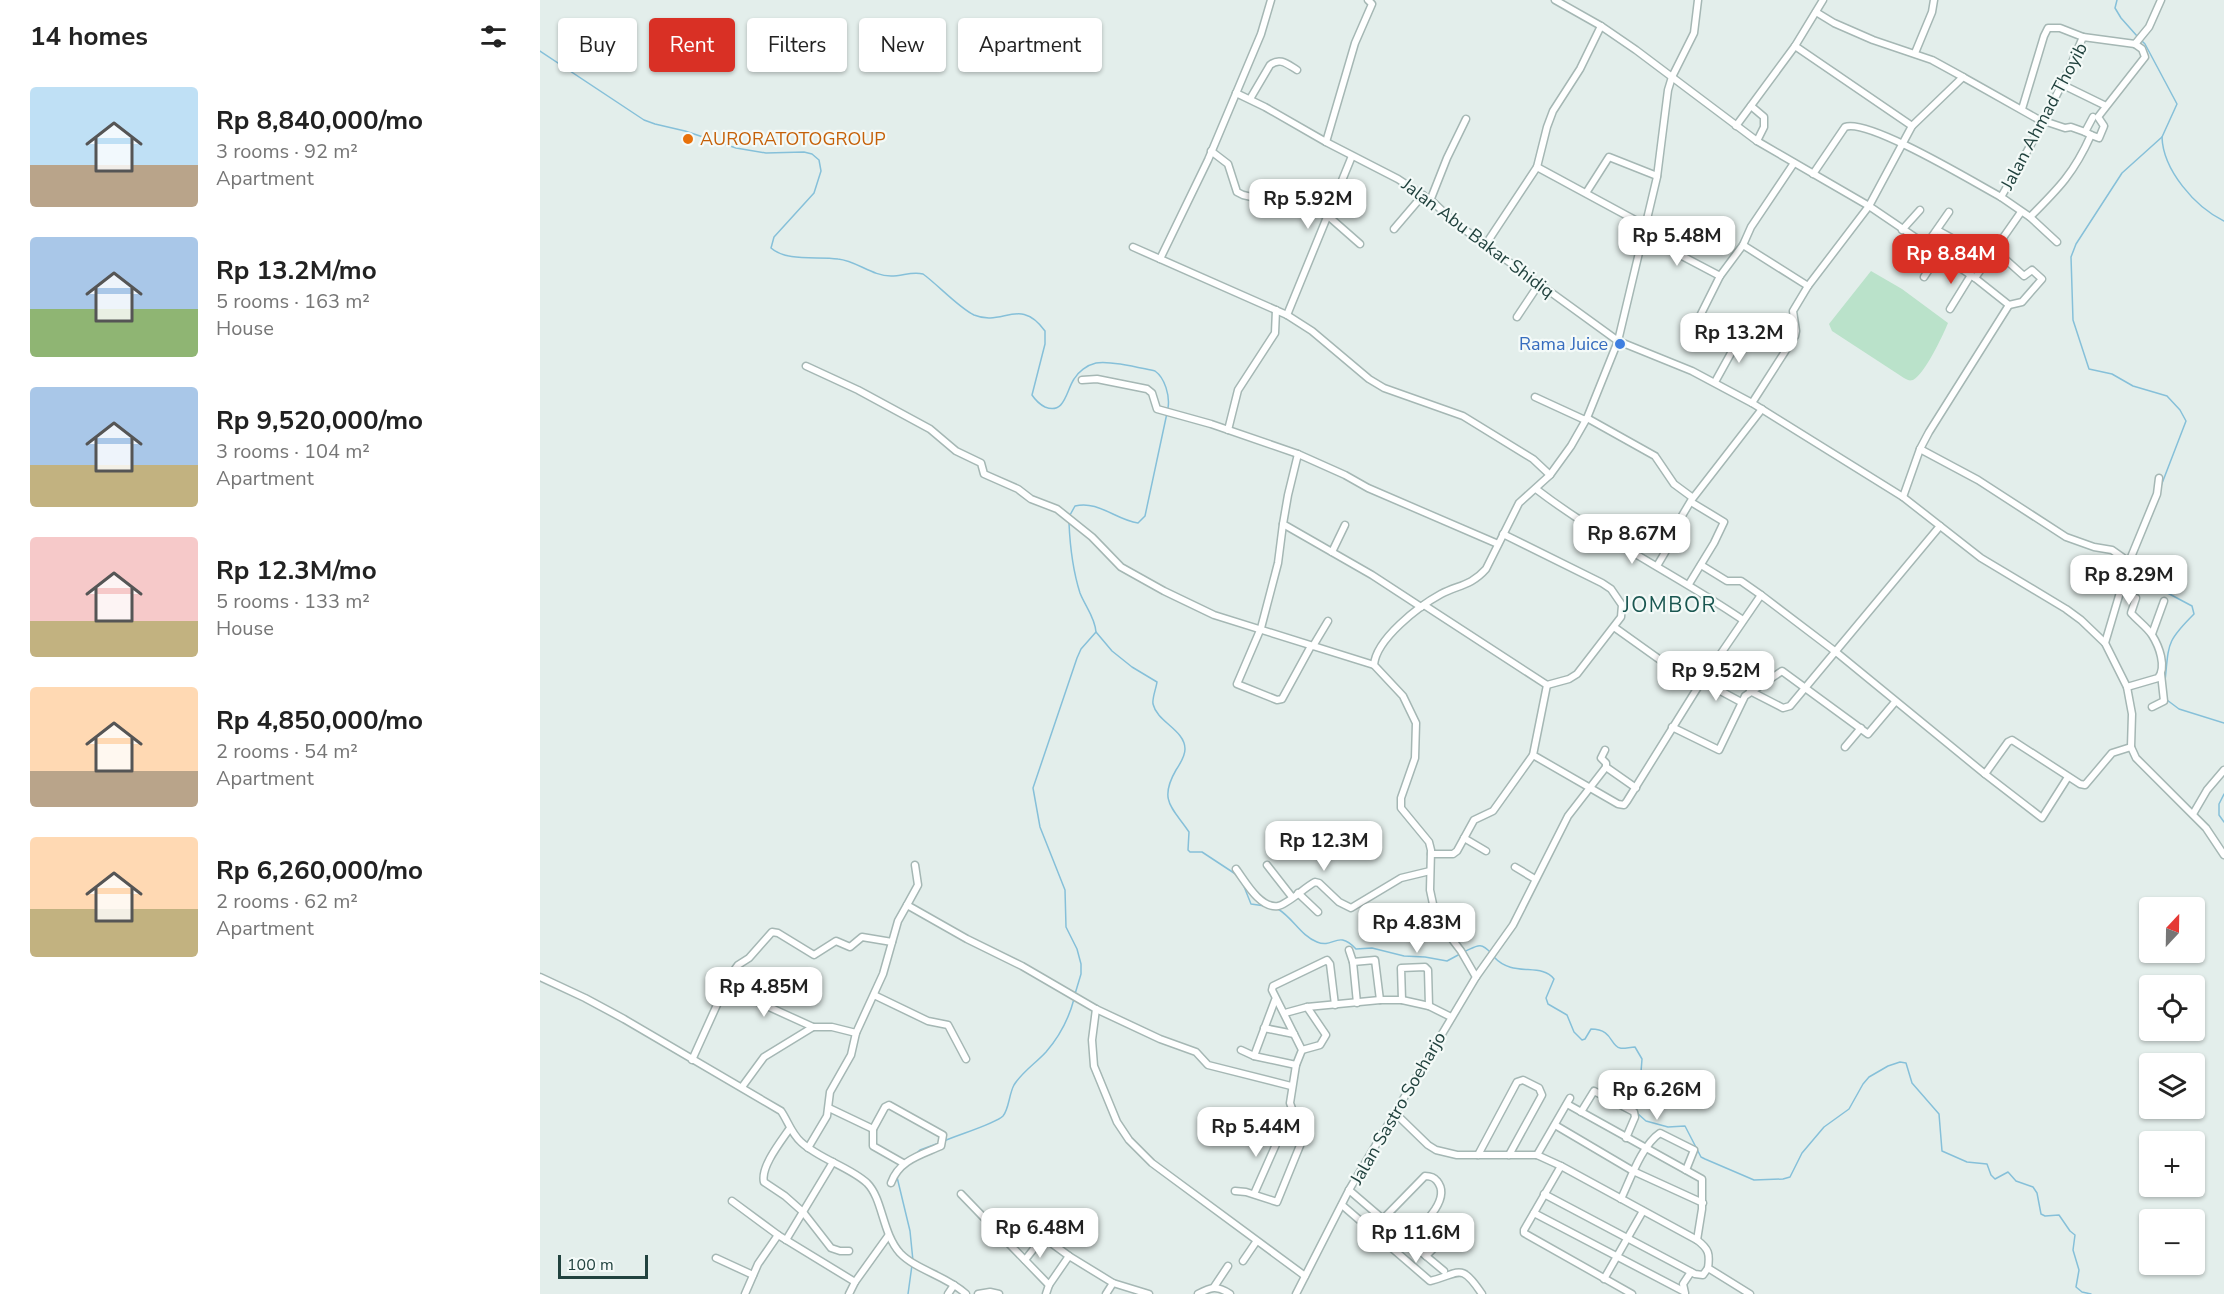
<!DOCTYPE html>
<html lang="en">
<head>
<meta charset="utf-8">
<style>
	body { margin:0; font-family:"Nunito Sans",sans-serif; background:#f6f6f6; color:#222; height:100vh; display:flex; flex-direction:column; font-size:22px; white-space:nowrap }
	* { box-sizing:border-box; margin:0 }
	p { font-size:20px; color:#767676 }
	.icon { flex:none; width:33px; height:33px; fill:none; stroke:currentColor; stroke-width:2; stroke-linecap:round; stroke-linejoin:round }
	.map { position:relative; flex:1; overflow:hidden }
	.details { display:flex; flex-direction:column; background:#fff; width:540px }
	.details>* { flex:none }
	.top-card { position:absolute; left:18px; top:18px; width:570px; height:54px; display:flex; gap:12px }
	.needle { width:39px; rotate:22deg }
	.controls { position:absolute; left:1599px; top:897px; display:grid; gap:12px }
	.controls a { display:grid; place-items:center; width:66px; height:66px; border-radius:6px; background:#fff; box-shadow:0 2px 4px #0004; font-size:30px }
	.scale { position:absolute; left:18px; bottom:15px; width:90px; box-sizing:border-box; padding-left:6px; border:3px solid #21423e; border-top:0; font-size:16px; line-height:21px; white-space:nowrap; color:#21423e; -webkit-text-stroke:4px #f4faf8; paint-order:stroke }
	.price { position:absolute; translate:-50% -51px; padding:0 14px; border-radius:12px; background:#fff; color:#222; font-size:20px; line-height:39px; filter:drop-shadow(0 2px 3px #0008) }
	.price::after { content:''; position:absolute; left:50%; top:36px; width:18px; height:14px; margin-left:-9px; background:inherit; clip-path:polygon(0 0,100% 0,50% 100%) }
	.price.selected { background:#d93025; color:#fff }
	ul { padding:0; list-style:none }
	li { display:flex; align-items:center; gap:18px; height:150px; padding:0 30px }
	li span { display:grid; place-items:center; flex:none; width:168px; height:120px; border-radius:6px; color:#555 }
	li>.icon { margin-inline-start:auto }
	span .icon { width:72px; height:72px; fill:#fffc; stroke-width:1 }
	li b { font-size:26px }
	h2 { display:flex; justify-content:space-between; align-items:center; height:72px; padding:0 30px; font-size:26px }
	.pill { padding:0 21px; border-radius:6px; background:#fff; box-shadow:0 2px 4px #0004; font-size:21px; line-height:54px }
	.pill.selected { background:#d93025; color:#fff }
	main { display:flex; flex:1; min-height:0 }
	.map>svg:first-child { display:block }
	.green { fill:#bae2ca }
	.lines { fill:none; stroke-linecap:round; stroke-linejoin:round }
	.stream { stroke:#86c0d9; stroke-width:1.5 }
	.minor-casing { stroke:#a5b7b4; stroke-width:9 }
	.minor { stroke:#fff; stroke-width:6 }
	.food-dot { fill:#e8710a; stroke:#f4faf8; stroke-width:2 }
	.shop-dot { fill:#3f7fe0; stroke:#f4faf8; stroke-width:2 }
	.labels { text-anchor:middle; dominant-baseline:central; stroke-width:4.5; stroke-linejoin:round; paint-order:stroke }
	.street-label { font-size:18px; fill:#21423e; stroke:#f4faf8 }
	.food-label { font-size:18px; fill:#c56008; stroke:#f4faf8; text-anchor:start }
	.shop-label { font-size:18px; fill:#366cbe; stroke:#f4faf8; text-anchor:end }
	.quarter-label { font-size:21px; letter-spacing:1.5px; fill:#1a5751; stroke:#f4faf8 }
</style>
</head>
<body>
<main>
<section class="details">
<h2>14 homes<svg class="icon" aria-label="filters" viewBox="0 0 24 24"><path d="M4 7h16M4 17h16"/><circle cx="9" cy="7" r="2"/><circle cx="15" cy="17" r="2"/></svg></h2>
<ul>
<li><span style="background:linear-gradient(#bfe0f5 65%,#b9a48a 0)"><svg class="icon" aria-label="home" viewBox="0 0 24 24"><path d="M3 11l9-7 9 7M6 9v11h12V9"/></svg></span><div><b>Rp 8,840,000/mo</b><p>3 rooms · 92 m²</p><p>Apartment</p></div></li>
<li><span style="background:linear-gradient(#a9c7e8 60%,#8fb573 0)"><svg class="icon" aria-label="home" viewBox="0 0 24 24"><path d="M3 11l9-7 9 7M6 9v11h12V9"/></svg></span><div><b>Rp 13.2M/mo</b><p>5 rooms · 163 m²</p><p>House</p></div></li>
<li><span style="background:linear-gradient(#a9c7e8 65%,#c2b280 0)"><svg class="icon" aria-label="home" viewBox="0 0 24 24"><path d="M3 11l9-7 9 7M6 9v11h12V9"/></svg></span><div><b>Rp 9,520,000/mo</b><p>3 rooms · 104 m²</p><p>Apartment</p></div></li>
<li><span style="background:linear-gradient(#f6c9c9 70%,#c2b280 0)"><svg class="icon" aria-label="home" viewBox="0 0 24 24"><path d="M3 11l9-7 9 7M6 9v11h12V9"/></svg></span><div><b>Rp 12.3M/mo</b><p>5 rooms · 133 m²</p><p>House</p></div></li>
<li><span style="background:linear-gradient(#ffd9b3 70%,#b9a48a 0)"><svg class="icon" aria-label="home" viewBox="0 0 24 24"><path d="M3 11l9-7 9 7M6 9v11h12V9"/></svg></span><div><b>Rp 4,850,000/mo</b><p>2 rooms · 54 m²</p><p>Apartment</p></div></li>
<li><span style="background:linear-gradient(#ffd9b3 60%,#c2b280 0)"><svg class="icon" aria-label="home" viewBox="0 0 24 24"><path d="M3 11l9-7 9 7M6 9v11h12V9"/></svg></span><div><b>Rp 6,260,000/mo</b><p>2 rooms · 62 m²</p><p>Apartment</p></div></li>
</ul>
</section>
<div class="map">
<svg width="1684" height="1294" viewBox="0 0 1684 1294">
	<rect width="100%" height="100%" fill="#e3eeeb"/>
	<path class="green" d="M 1331,271 L 1362,289 L 1408,323 C 1403,335 1385,374 1373,380 C 1369,381 1368,380 1364,378 L 1292,331 L 1289,324 Z"/>
	<g class="lines">
		<g class="stream">
			<path d="M 1577,0 L 1575,8 L 1581,18 L 1597,36"/>
			<path d="M 1600,39 L 1605,44 L 1637,104 L 1622,137 L 1582,173 L 1536,244 L 1531,257 L 1533,320 L 1549,369 L 1572,374 L 1593,386 L 1627,396 L 1640,410 L 1646,421 L 1621,486"/>
			<path d="M 0,51 L 104,120 L 115,124 L 145,131 L 196,148 L 226,153 L 264,152 L 272,154 L 279,160 L 281,171 L 274,193 L 234,237 L 231,248 C 247,262 277,256 298,259 C 317,261 332,276 351,276 C 363,276 372,271 383,274 C 397,284 419,308 434,315 C 463,327 480,296 505,331 L 505,344 L 492,395 C 496,401 499,404 505,407 C 525,415 526,391 534,379 C 538,372 547,365 556,363 C 571,360 600,368 615,371 C 625,378 630,396 628,408"/>
			<path d="M 1622,137 C 1623,170 1655,207 1684,221"/>
			<path d="M 530,515 L 535,506 C 558,500 576,520 598,523 L 605,516 L 627,413"/>
			<path d="M 529,523 C 530,546 533,571 540,593 C 545,606 555,617 556,632 L 541,649 L 537,658 L 493,788 L 500,827 L 525,890 L 526,927 L 537,949 L 541,964 L 541,974 L 535,994"/>
			<path d="M 1588,572 L 1652,606 L 1654,614 C 1626,642 1629,643 1625,681"/>
			<path d="M 556,632 L 572,651 L 592,667 L 617,682 C 616,689 612,698 613,704 C 617,722 645,730 645,749 C 645,756 640,764 636,770 C 618,801 633,808 649,832 L 648,850 L 650,852 L 662,852 L 697,875"/>
			<path d="M 1627,700 L 1639,709 L 1684,723"/>
			<path d="M 1684,794 L 1679,804 L 1679,815 L 1684,822"/>
			<path d="M 703,884 L 711,904 L 725,906"/>
			<path d="M 738,909 C 753,918 761,936 777,942 C 794,949 797,929 816,949 L 832,948 L 864,956 L 885,957 L 907,961 L 920,954"/>
			<path d="M 924,952 C 937,946 940,941 951,953"/>
			<path d="M 954,957 C 973,978 1001,962 1014,979 L 1006,998 L 1008,1004 L 1027,1015 L 1034,1032 L 1042,1040 L 1045,1039 L 1051,1029 C 1073,1029 1070,1046 1080,1048 C 1084,1049 1090,1047 1095,1047 L 1102,1059 L 1101,1072 L 1104,1093 L 1096,1105 L 1097,1113 L 1106,1121 L 1128,1127 L 1145,1126 L 1161,1157 L 1165,1159 L 1214,1180 L 1243,1179 L 1250,1177 L 1262,1153 L 1284,1127 L 1309,1109 L 1323,1084 L 1329,1077 L 1348,1066 L 1360,1062 L 1366,1063 L 1372,1083 L 1399,1114 L 1402,1151 L 1427,1162 L 1447,1164 L 1451,1175 L 1455,1179 L 1468,1172 L 1476,1181 L 1493,1187 L 1497,1193 L 1501,1214 L 1505,1216 L 1519,1215 L 1530,1231 L 1535,1235 L 1533,1250 L 1539,1270 L 1536,1287 L 1542,1292 L 1551,1294"/>
			<path d="M 404,1141 C 417,1135 455,1124 463,1116 C 469,1109 469,1094 474,1085 C 482,1072 496,1063 506,1052 C 519,1037 529,1018 534,999"/>
			<path d="M 374,1155 L 380,1150 L 399,1143"/>
			<path d="M 357,1177 L 370,1231 L 373,1261"/>
			<path d="M 368,1294 L 372,1265"/>
		</g>
		<g class="minor-casing">
			<g id="minor">
				<path d="M 1015,0 L 1061,26 L 1096,50 L 1217,141 L 1329,206 L 1435,278 L 1469,305 L 1389,432 L 1380,449 L 1363,497"/>
				<path d="M 1276,12 L 1294,23 L 1333,40 L 1392,60 L 1423,77"/>
				<path d="M 1255,46 L 1372,126"/>
				<path d="M 1375,53 L 1392,12 L 1394,0"/>
				<path d="M 1523,85 L 1566,106"/>
				<path d="M 696,93 L 725,107 L 786,142 L 858,179 L 893,202 L 914,222 L 1078,341 L 1152,371 L 1212,403 L 1363,497 L 1441,558 L 1526,609 L 1541,620 L 1565,643 L 1587,687 L 1592,714 L 1591,747 L 1596,758 L 1666,828 L 1684,855"/>
				<path d="M 710,99 L 730,65 C 740,57 747,64 757,70"/>
				<path d="M 1211,106 L 1224,117 L 1224,127 L 1217,141"/>
				<path d="M 1482,109 L 1504,36 L 1508,28 L 1520,28 L 1543,37"/>
				<path d="M 1504,121 L 1525,128 L 1531,127 L 1545,132"/>
				<path d="M 1196,126 L 1255,46 L 1283,0"/>
				<path d="M 1551,135 L 1559,138 L 1564,126 L 1558,117 L 1605,57 L 1602,49 L 1595,44"/>
				<path d="M 786,142 L 815,43 L 832,4 L 828,0"/>
				<path d="M 671,151 L 688,164 L 697,192 L 703,195 L 787,215 L 820,244"/>
				<path d="M 997,167 L 1007,127 L 1013,111 L 1040,69 L 1061,26"/>
				<path d="M 1273,174 L 1305,127 C 1328,118 1435,183 1461,197"/>
				<path d="M 1046,193 L 1069,157 L 1117,176"/>
				<path d="M 890,201 L 907,158 L 926,119"/>
				<path d="M 1490,217 C 1519,188 1534,173 1551,135 L 1545,132 L 1553,117"/>
				<path d="M 854,229 L 883,195"/>
				<path d="M 1362,230 L 1380,210"/>
				<path d="M 1397,230 L 1417,241"/>
				<path d="M 1104,236 L 1180,276"/>
				<path d="M 1517,242 L 1490,217 L 1461,197 C 1492,145 1520,92 1543,37 L 1595,44 L 1609,27 L 1621,0"/>
				<path d="M 946,244 L 997,167 L 1106,226"/>
				<path d="M 1203,245 L 1211,227 L 1254,163"/>
				<path d="M 1386,245 L 1409,212"/>
				<path d="M 593,247 L 747,315 L 772,331 L 829,379 L 844,388 L 923,416 L 993,459 L 1010,475"/>
				<path d="M 1455,250 L 1484,276 L 1492,270 L 1502,279 L 1482,302 L 1469,305"/>
				<path d="M 620,259 L 668,160 L 721,34 L 731,0"/>
				<path d="M 1384,277 L 1399,254"/>
				<path d="M 1435,278 L 1481,212"/>
				<path d="M 1410,309 L 1431,275"/>
				<path d="M 747,315 L 812,156"/>
				<path d="M 1160,316 L 1180,276 L 1203,245 L 1268,286 L 1329,206 L 1372,126 L 1423,77 L 1503,122"/>
				<path d="M 977,317 L 999,284"/>
				<path d="M 266,366 L 318,390 L 390,429 L 416,451 L 441,463 L 444,474 L 478,489 L 491,499 L 517,509 L 552,537 L 581,567 L 624,591 L 674,615 L 834,665"/>
				<path d="M 542,380 L 557,379 L 607,389 L 612,393 L 617,409 L 671,424 L 758,454"/>
				<path d="M 1175,382 L 1201,335"/>
				<path d="M 995,397 L 1045,420"/>
				<path d="M 1212,403 L 1255,336 L 1256,331 L 1253,311 L 1268,286"/>
				<path d="M 1047,418 L 1115,456 L 1134,484 L 1153,498 L 1222,409"/>
				<path d="M 688,430 L 698,390 L 735,333 L 736,310"/>
				<path d="M 1380,449 L 1438,480 L 1526,537 L 1554,547 L 1572,550 L 1589,562"/>
				<path d="M 996,489 C 1061,539 1136,574 1203,620"/>
				<path d="M 743,524 L 738,563 L 721,628 L 697,684 L 737,700 L 742,699 L 771,646"/>
				<path d="M 963,534 L 1062,583 L 1071,589 L 1082,605 L 1081,617 L 1037,674 L 1029,679 L 1007,685"/>
				<path d="M 792,552 L 805,525"/>
				<path d="M 1161,565 L 1187,581 L 1201,581 L 1221,595"/>
				<path d="M 1117,566 L 1130,544 L 1133,531 L 1152,499"/>
				<path d="M 1149,584 L 1174,543 L 1184,522 L 1151,502"/>
				<path d="M 884,605 L 1007,685 L 993,755 L 1078,804 L 1084,805 L 1087,801 L 1158,687 L 1221,595 L 1296,652 L 1445,774 L 1468,742 L 1472,740 L 1540,784 L 1545,785 L 1572,753 L 1591,747"/>
				<path d="M 881,607 L 832,575 L 743,524 L 748,495 L 758,454 L 805,475 L 828,488 L 958,544"/>
				<path d="M 1074,627 L 1158,687"/>
				<path d="M 1612,634 L 1624,601"/>
				<path d="M 1565,643 L 1589,562 L 1617,494 L 1619,478"/>
				<path d="M 773,646 L 788,621"/>
				<path d="M 1162,681 L 1201,702"/>
				<path d="M 1587,687 L 1618,678 C 1627,667 1619,646 1612,635 C 1607,627 1598,621 1591,613 L 1596,598"/>
				<path d="M 1210,691 L 1243,708 L 1250,706 L 1400,526"/>
				<path d="M 1612,707 L 1624,701 L 1621,674"/>
				<path d="M 1132,727 L 1179,750 L 1205,696 L 1242,671 L 1328,734 L 1355,702"/>
				<path d="M 1305,747 L 1321,728"/>
				<path d="M 1065,750 L 1061,758 L 1066,763 L 1066,767 L 1096,788"/>
				<path d="M 1445,774 L 1502,818 L 1528,777"/>
				<path d="M 1653,814 L 1667,790 L 1684,770"/>
				<path d="M 924,838 L 946,851"/>
				<path d="M 891,854 L 913,854 L 917,851 L 934,820 L 953,811 L 993,755"/>
				<path d="M 727,865 L 752,897"/>
				<path d="M 975,867 L 995,879"/>
				<path d="M 696,869 C 705,881 720,909 738,906 C 748,904 765,887 775,882 L 779,883 L 799,902 L 811,908 L 861,878 L 890,871"/>
				<path d="M 758,893 L 778,912"/>
				<path d="M 367,905 L 378,885 L 375,865"/>
				<path d="M 809,950 L 813,962 L 817,1003"/>
				<path d="M 813,962 L 835,960 L 840,1000"/>
				<path d="M 0,977 L 45,998 L 84,1019 L 241,1111 C 248,1121 251,1133 261,1142 C 279,1159 310,1167 327,1183 C 343,1199 342,1233 360,1253 C 376,1270 407,1276 426,1294"/>
				<path d="M 936,977 L 973,925 L 1028,816 L 1066,767"/>
				<path d="M 185,987 L 273,1027"/>
				<path d="M 334,995 L 388,1021 L 408,1025 L 426,1059"/>
				<path d="M 862,1000 L 861,968 L 885,967 L 888,970 L 889,1006"/>
				<path d="M 556,1009 L 552,1040 L 554,1066 L 577,1122 L 589,1140 L 612,1163 L 765,1276"/>
				<path d="M 745,1013 L 767,1007 L 840,1000 L 862,1000 L 889,1006 L 911,1017"/>
				<path d="M 724,1028 L 754,1034"/>
				<path d="M 701,1050 L 714,1056 L 756,1065"/>
				<path d="M 762,1050 L 780,1045 L 786,1035 L 767,1007"/>
				<path d="M 714,1056 L 735,1000"/>
				<path d="M 152,1060 L 190,976 L 198,965 L 209,958 L 232,932 L 238,933 L 274,955 L 296,941 L 310,947 L 322,937 L 352,942"/>
				<path d="M 202,1087 L 224,1057 L 273,1027 L 292,1027 L 316,1033"/>
				<path d="M 1027,1104 L 1162,1179 L 1162,1209 L 1157,1240"/>
				<path d="M 289,1108 L 333,1129 L 345,1107 L 349,1105 L 403,1135 L 401,1146 C 381,1155 359,1160 351,1183"/>
				<path d="M 1041,1112 L 1054,1091 L 1094,1112 L 1095,1117 L 1086,1138"/>
				<path d="M 855,1113 L 888,1145 L 896,1150 L 917,1155 L 997,1155 L 1021,1166 L 1157,1240 C 1169,1249 1170,1254 1168,1268 L 1210,1294"/>
				<path d="M 1015,1125 L 1093,1171 L 1163,1203"/>
				<path d="M 250,1128 C 242,1140 220,1167 224,1182 L 245,1196 L 263,1212 L 291,1248 L 300,1251 L 309,1251"/>
				<path d="M 333,1129 L 333,1146 L 363,1163"/>
				<path d="M 696,1137 L 741,1133 L 753,1114"/>
				<path d="M 268,1148 L 287,1116 L 290,1092 L 311,1055 L 316,1033 L 343,974 L 358,921 L 367,905 L 427,939 L 482,966 L 556,1009 L 620,1039 L 656,1052 L 668,1065 L 751,1086"/>
				<path d="M 938,1155 L 977,1082 L 983,1080 L 999,1088 L 1002,1095 L 969,1155"/>
				<path d="M 997,1155 L 1030,1098"/>
				<path d="M 1021,1166 L 984,1230 L 984,1233 L 1092,1294"/>
				<path d="M 809,1190 L 886,1256 L 910,1232"/>
				<path d="M 695,1191 L 706,1192 L 737,1202 L 761,1143 L 759,1128 L 750,1103 L 756,1065 L 762,1050 L 732,990 L 733,986 L 787,960 L 790,964 L 795,1005"/>
				<path d="M 421,1194 L 509,1285 L 529,1256 L 573,1283 L 609,1294"/>
				<path d="M 714,1194 L 741,1133"/>
				<path d="M 1004,1194 L 1155,1274 L 1163,1275 L 1168,1268"/>
				<path d="M 1081,1199 C 1090,1180 1102,1145 1120,1133 L 1154,1150 L 1146,1170"/>
				<path d="M 192,1201 L 238,1235 L 315,1282"/>
				<path d="M 802,1205 L 890,1281 C 920,1274 920,1261 942,1294"/>
				<path d="M 994,1213 L 1143,1291"/>
				<path d="M 843,1219 L 885,1176 C 891,1176 894,1177 897,1181 C 913,1200 879,1228 867,1240"/>
				<path d="M 246,1240 L 293,1162"/>
				<path d="M 886,1256 L 904,1271"/>
				<path d="M 176,1258 L 213,1275"/>
				<path d="M 485,1260 L 503,1237 L 529,1256"/>
				<path d="M 703,1261 L 716,1242"/>
				<path d="M 1064,1279 L 1103,1211"/>
				<path d="M 674,1287 L 688,1266"/>
				<path d="M 1145,1293 L 1143,1284 L 1151,1272"/>
				<path d="M 205,1294 L 218,1264 L 238,1235"/>
				<path d="M 309,1294 L 315,1282 L 348,1236"/>
				<path d="M 408,1294 L 414,1285"/>
				<path d="M 438,1294 L 450,1292 L 459,1294"/>
				<path d="M 506,1294 L 509,1285"/>
				<path d="M 566,1294 L 573,1283"/>
				<path d="M 658,1294 C 671,1287 677,1285 690,1294"/>
				<path d="M 756,1294 L 809,1190 L 936,977 L 921,951 L 896,918 L 890,890 L 891,850 L 889,842 L 861,808 L 861,798 L 875,758 L 876,723 L 863,696 L 834,665 C 836,639 879,606 901,594 C 918,585 931,586 946,569 L 979,503 L 1010,475 L 1031,446 L 1047,418 L 1078,341 L 1117,177 L 1128,90 L 1132,77 L 1154,33 L 1158,0"/>
			</g>
		</g>
		<use href="#minor" class="minor"/>
	</g>
	<circle class="food-dot" cx="148" cy="139" r="6"/>
	<circle class="shop-dot" cx="1080" cy="344" r="6"/>
	<g class="labels">
		<g class="street-label">
			<text transform="translate(1504 116) rotate(-62)">Jalan Ahmad Thoyib</text>
			<text transform="translate(938 238) rotate(37)">Jalan Abu Bakar Shidiq</text>
			<text transform="translate(858 1108) rotate(-60)">Jalan Sastro Soeharjo</text>
		</g>
		<g class="food-label">
			<text x="160" y="139">AURORATOTOGROUP</text>
		</g>
		<g class="shop-label">
			<text x="1068" y="344">Rama Juice</text>
		</g>
		<g class="quarter-label">
			<text x="1130" y="605">JOMBOR</text>
		</g>
	</g>
</svg>
<div class="controls">
<a><svg class="needle" viewBox="-14 -14 28 28"><path d="M0-13l5 13h-10z" fill="#e53935"/><path d="M0 13l5-13h-10z" fill="#767676"/></svg></a>
<a><svg class="icon" aria-label="locate" viewBox="0 0 24 24"><circle cx="12" cy="12" r="6"/><path d="M12 2v4M12 18v4M2 12h4M18 12h4"/></svg></a>
<a><svg class="icon" aria-label="layers" viewBox="0 0 24 24"><path d="M12 4l9 5-9 5-9-5zM3 14l9 5 9-5"/></svg></a>
<a>+</a>
<a>−</a>
</div>
<div class="scale">100 m</div>
<b class="price" style="left:768px;top:230px">Rp 5.92M</b>
<b class="price" style="left:1137px;top:267px">Rp 5.48M</b>
<b class="price selected" style="left:1411px;top:285px">Rp 8.84M</b>
<b class="price" style="left:1199px;top:364px">Rp 13.2M</b>
<b class="price" style="left:1092px;top:565px">Rp 8.67M</b>
<b class="price" style="left:1589px;top:606px">Rp 8.29M</b>
<b class="price" style="left:1176px;top:702px">Rp 9.52M</b>
<b class="price" style="left:784px;top:872px">Rp 12.3M</b>
<b class="price" style="left:877px;top:954px">Rp 4.83M</b>
<b class="price" style="left:224px;top:1018px">Rp 4.85M</b>
<b class="price" style="left:1117px;top:1121px">Rp 6.26M</b>
<b class="price" style="left:716px;top:1158px">Rp 5.44M</b>
<b class="price" style="left:500px;top:1259px">Rp 6.48M</b>
<b class="price" style="left:876px;top:1264px">Rp 11.6M</b>
<div class="top-card">
<a class="pill">Buy</a>
<a class="pill selected">Rent</a>
<a class="pill">Filters</a>
<a class="pill">New</a>
<a class="pill">Apartment</a>
</div>
</div>
</main>
</body>
</html>
